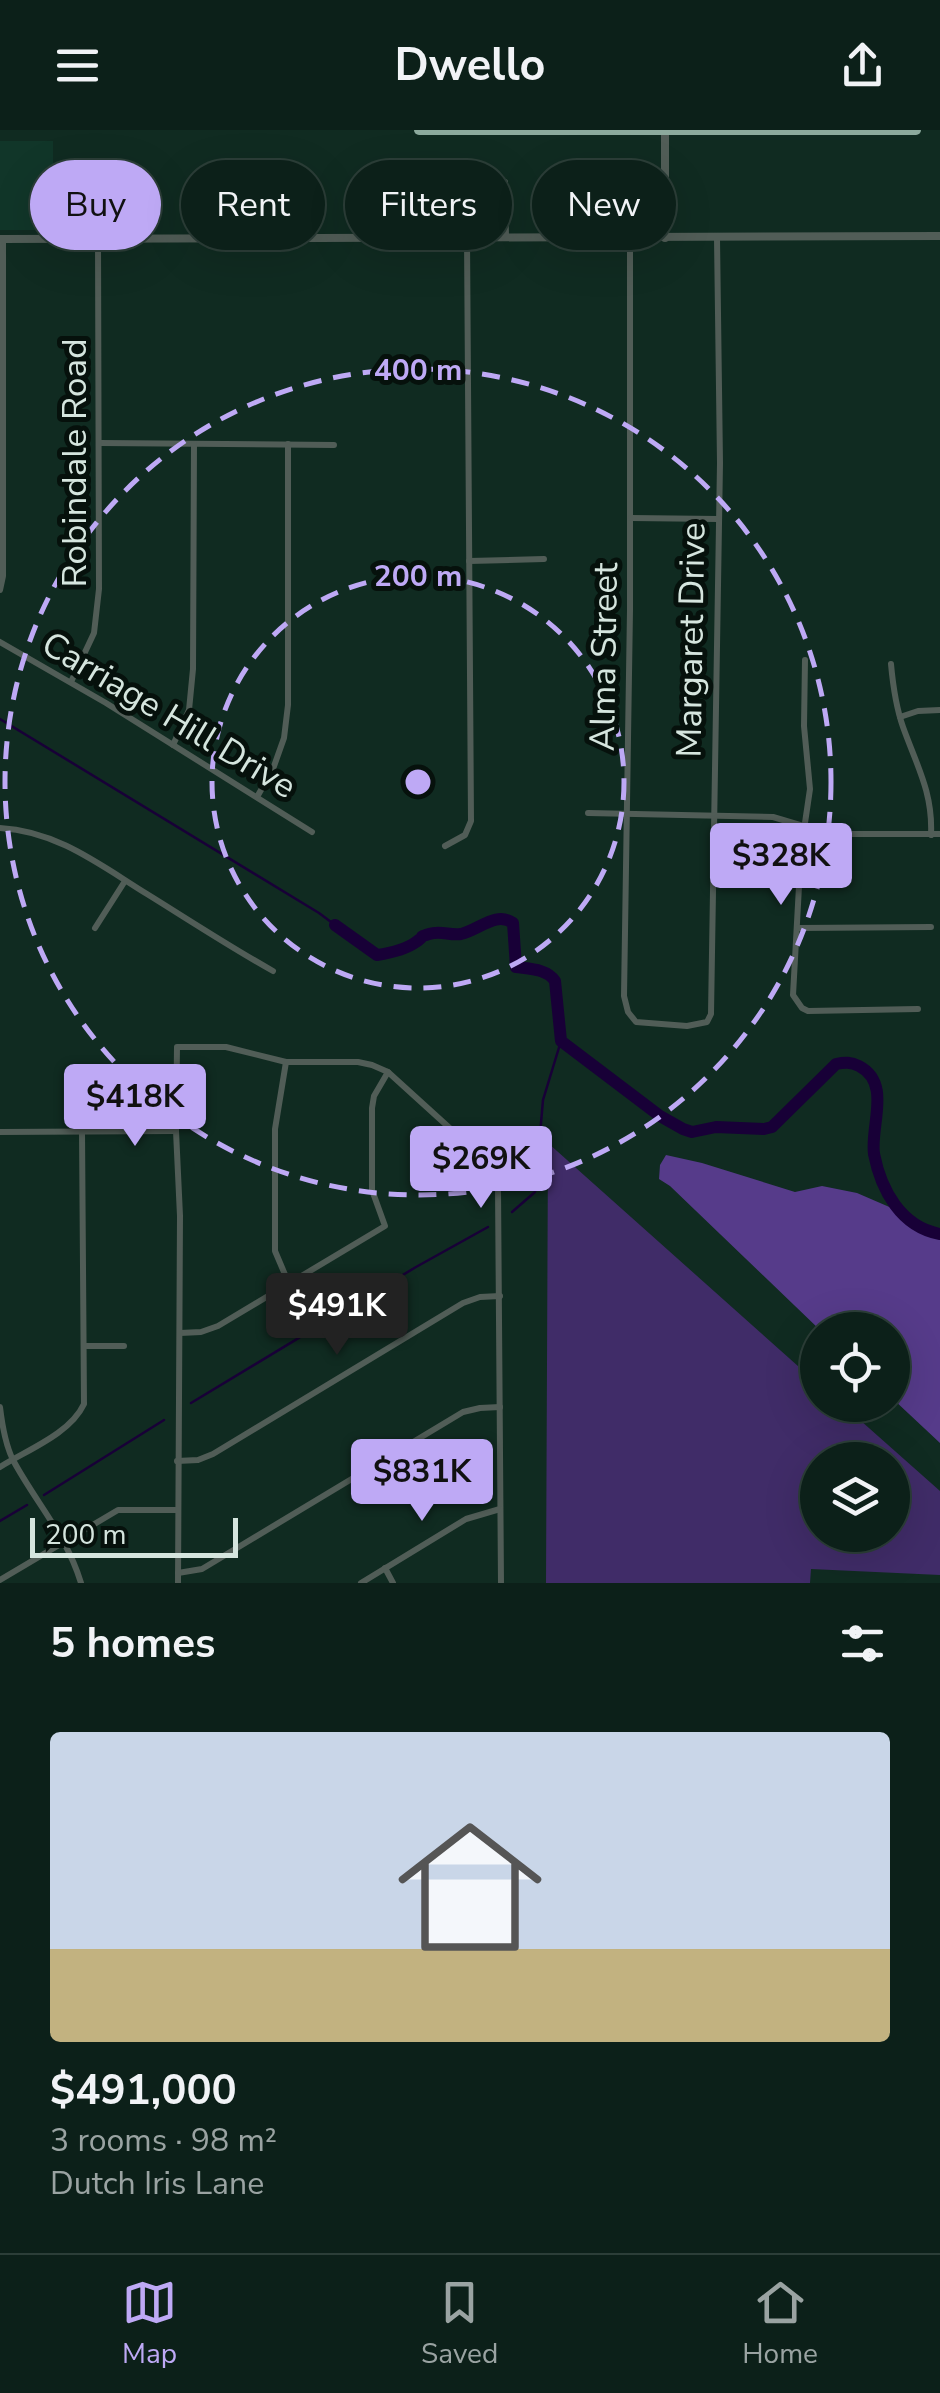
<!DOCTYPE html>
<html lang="en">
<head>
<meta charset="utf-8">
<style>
	body { margin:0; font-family:"Nunito Sans",sans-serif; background:#1a2d26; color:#f1f3f6; height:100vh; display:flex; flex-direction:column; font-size:38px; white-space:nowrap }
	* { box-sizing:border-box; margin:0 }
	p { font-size:32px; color:#9aa3a2 }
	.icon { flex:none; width:55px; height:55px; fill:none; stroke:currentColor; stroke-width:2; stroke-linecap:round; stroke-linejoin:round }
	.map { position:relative; height:1453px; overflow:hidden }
	.drawer { display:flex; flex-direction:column; background:#0c2019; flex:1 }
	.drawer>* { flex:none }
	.hud { position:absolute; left:30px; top:30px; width:880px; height:90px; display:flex; gap:20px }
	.buttons { position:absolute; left:800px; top:1182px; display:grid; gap:20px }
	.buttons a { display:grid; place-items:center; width:110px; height:110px; border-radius:50%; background:#0c2019; box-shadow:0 10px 40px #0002,0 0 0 2px #2c3e38; font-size:50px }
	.scale { position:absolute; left:30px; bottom:25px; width:208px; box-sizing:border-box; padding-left:10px; border:5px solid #d5e5de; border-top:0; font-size:28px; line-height:35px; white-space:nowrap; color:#d5e5de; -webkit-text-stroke:8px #06110c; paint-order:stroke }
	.price { position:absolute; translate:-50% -85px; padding:0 22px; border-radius:10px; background:#bea9f5; color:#111; font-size:32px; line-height:65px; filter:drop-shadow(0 2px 5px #0008) }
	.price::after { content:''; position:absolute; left:50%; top:60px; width:30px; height:22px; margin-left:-15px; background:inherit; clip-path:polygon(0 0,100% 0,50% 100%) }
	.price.current { background:#222; color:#fff }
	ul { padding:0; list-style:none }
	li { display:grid; align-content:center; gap:20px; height:530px; padding:0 50px }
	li+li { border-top:2px solid #2c3e38 }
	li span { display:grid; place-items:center; height:310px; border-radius:10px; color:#555 }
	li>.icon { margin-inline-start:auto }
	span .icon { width:180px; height:180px; fill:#fffc; stroke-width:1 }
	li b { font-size:42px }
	h2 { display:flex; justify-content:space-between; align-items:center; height:120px; padding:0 50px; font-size:42px }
	.pill { padding:0 35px; border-radius:45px; background:#0c2019; box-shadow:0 10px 40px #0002,0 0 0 2px #2c3e38; font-size:35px; line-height:90px }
	.pill.current { background:#bea9f5; color:#111 }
	header { display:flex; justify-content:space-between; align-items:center; height:130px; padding:0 50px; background:#0c2019; font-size:45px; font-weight:700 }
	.dock { display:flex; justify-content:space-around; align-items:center; height:140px; border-top:2px solid #2c3e38; background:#0c2019; font-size:28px; color:#9aa3a2 }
	.dock a { display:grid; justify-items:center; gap:5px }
	.dock .current { color:#bea9f5 }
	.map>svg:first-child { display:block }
	.built { fill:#113629 }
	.green { fill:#402c68; fill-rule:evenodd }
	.forest { fill:#563b8a }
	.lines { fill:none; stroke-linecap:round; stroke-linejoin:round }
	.stream { stroke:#180037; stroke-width:2.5 }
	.river { stroke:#180037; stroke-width:12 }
	.minor { stroke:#515d57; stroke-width:6 }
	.tertiary { stroke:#515d57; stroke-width:8 }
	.motorway { stroke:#8caa9d; stroke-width:10 }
	.ring { fill:none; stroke:#bea9f5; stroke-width:5; stroke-dasharray:18 12 }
	.labels { text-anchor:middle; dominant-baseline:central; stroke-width:10; stroke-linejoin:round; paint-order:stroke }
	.street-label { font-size:35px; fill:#d5e5de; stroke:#06110c }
	.centre { fill:#bea9f5; stroke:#06110c; stroke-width:5 }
	.ring-label { font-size:30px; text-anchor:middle; font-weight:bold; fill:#bea9f5; stroke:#06110c; stroke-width:10; stroke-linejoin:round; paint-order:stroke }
</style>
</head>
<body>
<header><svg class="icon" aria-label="menu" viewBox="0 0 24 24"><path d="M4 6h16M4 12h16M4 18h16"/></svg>Dwello<svg class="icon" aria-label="share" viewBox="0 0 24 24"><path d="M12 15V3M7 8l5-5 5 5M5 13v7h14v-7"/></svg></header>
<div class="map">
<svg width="940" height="1453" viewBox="0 0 940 1453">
	<rect width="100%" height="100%" fill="#102b21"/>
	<rect class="built" x="0" y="11" width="53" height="89"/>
	<path class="green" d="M 548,1013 L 817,1253 L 818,1275 L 843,1275 L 940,1361 L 940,1445 L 811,1439 L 810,1453 L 546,1453 ZM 818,1330 L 892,1330 L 892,1405 L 818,1405 Z"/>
	<path class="forest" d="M 666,1025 L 702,1033 L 795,1062 L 822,1056 L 857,1063 L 894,1079 L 915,1098 L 940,1105 L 940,1313 L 893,1269 L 892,1200 L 820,1200 L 670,1056 L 659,1049 L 660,1035 Z"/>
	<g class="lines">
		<g class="stream">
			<path d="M 0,589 L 319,783 L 335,795"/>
			<path d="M 512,1082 L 535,1062 L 543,970 L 561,911"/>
			<path d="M 191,1273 L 416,1137 L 488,1097"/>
			<path d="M 44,1365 L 164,1290"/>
			<path d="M 0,1391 L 27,1375"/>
		</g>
		<path class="river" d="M 335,795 L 377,825 C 390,823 405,820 416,812 C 427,805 416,808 429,804 C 441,800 450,806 461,804 C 479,800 496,781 513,793 L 516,837 C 530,839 547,839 555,851 L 561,911 L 660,986 L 683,999 L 692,1002 L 716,997 L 764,999 L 772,997 L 836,934 C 845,932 851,932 859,936 C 892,953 870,996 874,1024 C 881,1060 901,1097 940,1104"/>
		<g class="minor">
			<path d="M 428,49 L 430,106"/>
			<path d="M 505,52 L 506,107"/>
			<path d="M 584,108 L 585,52"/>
			<path d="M 630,108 L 630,480 L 624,866 L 628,882 L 636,892 L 687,896 L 707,892 L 711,884 L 720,333 L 717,108"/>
			<path d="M 100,313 L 334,315"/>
			<path d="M 631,388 L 718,389"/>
			<path d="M 469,431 L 544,429"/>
			<path d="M 0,460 L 3,446 L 3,109"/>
			<path d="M 0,512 L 106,573 L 312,702"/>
			<path d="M 805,530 L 804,596 L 810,659 L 801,720 L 793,865 L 802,878 L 808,881 L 918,879"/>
			<path d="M 891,534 C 893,556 896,577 903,597 C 917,636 933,663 931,705"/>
			<path d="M 71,552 L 94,503 L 99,459 L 98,108"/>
			<path d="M 900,587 L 918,581 L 940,580"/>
			<path d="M 173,615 L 189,580 L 193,539 L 194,314"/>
			<path d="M 257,667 L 273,639 L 284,608 L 288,575 L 288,314"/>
			<path d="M 588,683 L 773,687 L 820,701 L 844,704 L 940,704"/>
			<path d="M 0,698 C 57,701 100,735 147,764 C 189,790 230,817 273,841"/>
			<path d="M 445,716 L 465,705 L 471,691 L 467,107"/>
			<path d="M 95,798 L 125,751"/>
			<path d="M 798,798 L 931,797"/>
			<path d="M 286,932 L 275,999 L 275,1121 L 289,1154"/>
			<path d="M 0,1002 L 176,1001"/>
			<path d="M 180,1203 L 201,1202 L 218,1196 L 385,1096 L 372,1060 L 372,978 L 374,966 L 388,942"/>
			<path d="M 84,1216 L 124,1216"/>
			<path d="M 0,1277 C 2,1294 5,1314 13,1330 C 36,1373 66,1404 81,1453"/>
			<path d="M 177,1331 L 198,1330 L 213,1324 L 463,1173 L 480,1167 L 500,1166"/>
			<path d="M 0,1337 C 27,1320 70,1304 84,1274 L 82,1001"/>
			<path d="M 385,1438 L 393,1453"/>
			<path d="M 178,1443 L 202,1439 L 463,1282 L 480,1278 L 500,1277"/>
			<path d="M 0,1450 L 118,1380 L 177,1380"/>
			<path d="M 178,1453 L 180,1086 L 176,1001 L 177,917 L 226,917 L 286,932 L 358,932 L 372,935 L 388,942 L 486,1031 L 494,1044 L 498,1058 L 501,1453"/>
			<path d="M 361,1453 L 466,1389 L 500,1379"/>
		</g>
		<g class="tertiary">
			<path d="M 665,108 L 665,0"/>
			<path d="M 0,109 L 940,106"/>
		</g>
		<path class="motorway" d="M 419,0 L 916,0"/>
	</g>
	<g class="ring">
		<circle cx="418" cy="652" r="206"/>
		<circle cx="418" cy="652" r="413"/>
	</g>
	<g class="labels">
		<g class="street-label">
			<text transform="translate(74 333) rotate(-90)">Robindale Road</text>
			<text transform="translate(691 510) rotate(-89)">Margaret Drive</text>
			<text transform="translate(604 527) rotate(-89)">Alma Street</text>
			<text transform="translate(169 585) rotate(31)">Carriage Hill Drive</text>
		</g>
	</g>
	<circle cx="418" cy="652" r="15" class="centre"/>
	<g class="ring-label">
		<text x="418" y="250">400 m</text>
		<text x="418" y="456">200 m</text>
	</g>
</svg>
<div class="buttons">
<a><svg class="icon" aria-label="locate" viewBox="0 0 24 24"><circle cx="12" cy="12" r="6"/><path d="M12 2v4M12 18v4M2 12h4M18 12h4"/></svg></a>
<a><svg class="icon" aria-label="layers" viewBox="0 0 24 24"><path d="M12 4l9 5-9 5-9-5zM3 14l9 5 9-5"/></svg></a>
</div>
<div class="scale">200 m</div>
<b class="price" style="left:781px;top:778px">$328K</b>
<b class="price" style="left:135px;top:1019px">$418K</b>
<b class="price" style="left:481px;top:1081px">$269K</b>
<b class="price current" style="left:337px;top:1228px">$491K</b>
<b class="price" style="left:422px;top:1394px">$831K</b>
<div class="hud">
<a class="pill current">Buy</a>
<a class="pill">Rent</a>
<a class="pill">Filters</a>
<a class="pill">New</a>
</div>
</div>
<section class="drawer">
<h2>5 homes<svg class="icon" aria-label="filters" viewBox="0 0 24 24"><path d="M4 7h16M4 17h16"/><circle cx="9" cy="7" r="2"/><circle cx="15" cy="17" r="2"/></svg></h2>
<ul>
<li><span style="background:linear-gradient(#c9d6e8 70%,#c2b280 0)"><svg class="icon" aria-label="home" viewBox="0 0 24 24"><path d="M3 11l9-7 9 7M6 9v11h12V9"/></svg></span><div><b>$491,000</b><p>3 rooms · 98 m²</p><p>Dutch Iris Lane</p></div></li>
</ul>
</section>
<nav class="dock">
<a class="current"><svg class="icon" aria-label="map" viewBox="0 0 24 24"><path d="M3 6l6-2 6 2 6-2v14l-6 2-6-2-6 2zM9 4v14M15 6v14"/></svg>Map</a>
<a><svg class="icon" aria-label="saved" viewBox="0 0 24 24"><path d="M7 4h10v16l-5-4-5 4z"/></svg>Saved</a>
<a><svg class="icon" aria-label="home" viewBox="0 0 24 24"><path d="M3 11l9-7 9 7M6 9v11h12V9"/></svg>Home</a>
</nav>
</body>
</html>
